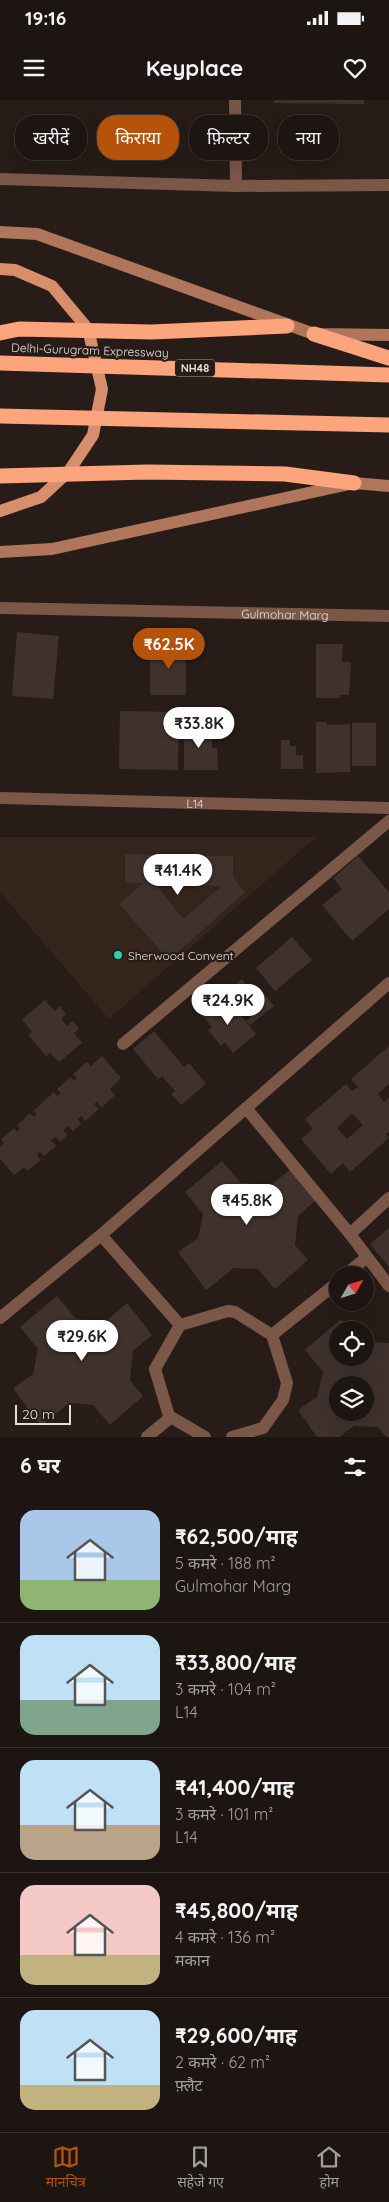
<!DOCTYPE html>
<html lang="hi">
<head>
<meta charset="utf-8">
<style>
	body { margin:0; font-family:Quicksand,"Noto Sans Devanagari",sans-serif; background:#2a221f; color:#f1f3f6; height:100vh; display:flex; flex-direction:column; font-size:19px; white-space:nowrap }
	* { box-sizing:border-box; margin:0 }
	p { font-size:16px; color:#a09f9f }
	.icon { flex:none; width:28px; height:28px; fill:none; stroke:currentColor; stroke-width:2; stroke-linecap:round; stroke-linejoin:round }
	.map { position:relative; height:1337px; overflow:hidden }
	.side { display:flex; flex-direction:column; background:#1d1511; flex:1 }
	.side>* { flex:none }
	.hud { position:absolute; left:15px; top:15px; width:360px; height:45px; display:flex; gap:10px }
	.needle { width:32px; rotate:51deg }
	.tools { position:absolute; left:329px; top:1166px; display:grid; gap:10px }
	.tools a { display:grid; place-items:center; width:45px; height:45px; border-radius:50%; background:#1d1511; box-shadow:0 5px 20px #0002,0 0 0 1px #3b3431; font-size:25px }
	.scale { position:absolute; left:15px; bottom:12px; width:56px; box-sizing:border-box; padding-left:5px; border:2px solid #e6deda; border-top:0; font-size:14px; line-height:18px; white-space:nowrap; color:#e6deda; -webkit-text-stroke:4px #271c17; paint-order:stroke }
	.price { position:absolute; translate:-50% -42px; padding:0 11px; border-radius:18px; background:#fff; color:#222; font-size:16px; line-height:32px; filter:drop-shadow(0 1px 2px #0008) }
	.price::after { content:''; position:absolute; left:50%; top:30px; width:15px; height:11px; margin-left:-8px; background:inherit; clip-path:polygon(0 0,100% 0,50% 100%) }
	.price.on { background:#b45309; color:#fff }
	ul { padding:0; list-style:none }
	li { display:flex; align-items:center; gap:15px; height:125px; padding:0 20px }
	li+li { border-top:1px solid #3b3431 }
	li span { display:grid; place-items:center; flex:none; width:140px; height:100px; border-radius:15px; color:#555 }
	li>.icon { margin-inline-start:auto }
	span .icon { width:60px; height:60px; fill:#fffc; stroke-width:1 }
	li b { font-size:21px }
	h2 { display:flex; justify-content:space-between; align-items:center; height:60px; padding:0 20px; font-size:21px }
	.chip { padding:0 18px; border-radius:20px; background:#1d1511; box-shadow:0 5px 20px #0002,0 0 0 1px #3b3431; font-size:18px; line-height:45px }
	.chip.on { background:#b45309; color:#fff }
	.status { display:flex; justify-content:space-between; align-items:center; height:35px; padding:0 25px; background:#1d1511; direction:ltr }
	.status svg { height:14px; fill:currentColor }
	header { display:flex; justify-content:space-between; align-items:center; height:65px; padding:0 20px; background:#1d1511; font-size:22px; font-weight:800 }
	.tab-bar { display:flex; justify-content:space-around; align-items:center; height:70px; border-top:1px solid #3b3431; background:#1d1511; font-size:14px; color:#a09f9f }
	.tab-bar a { display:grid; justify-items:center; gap:2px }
	.tab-bar .on { color:#b45309 }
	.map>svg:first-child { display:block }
	.built { fill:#35241c }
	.building { fill:#3f322d; fill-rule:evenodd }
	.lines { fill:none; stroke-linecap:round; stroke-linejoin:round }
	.street { stroke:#7a5747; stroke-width:12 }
	.secondary { stroke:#af765c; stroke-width:12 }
	.primary { stroke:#d78e6c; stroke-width:12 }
	.highway { stroke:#fca47b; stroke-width:15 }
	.poi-dot { fill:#23d5af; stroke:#271c17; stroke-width:2 }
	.labels { text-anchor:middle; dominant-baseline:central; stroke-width:4.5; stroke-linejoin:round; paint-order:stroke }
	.shield { fill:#271c17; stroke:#ada4a0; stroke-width:1 }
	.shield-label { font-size:11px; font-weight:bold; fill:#e6deda }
	.street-label { font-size:12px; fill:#e6deda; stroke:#271c17 }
	.poi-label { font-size:12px; fill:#e6deda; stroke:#271c17; text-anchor:start }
</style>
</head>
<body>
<div class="status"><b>19:16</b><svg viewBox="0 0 49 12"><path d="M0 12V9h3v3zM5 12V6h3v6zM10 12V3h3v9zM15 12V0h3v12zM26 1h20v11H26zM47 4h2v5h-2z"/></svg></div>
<header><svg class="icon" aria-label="menu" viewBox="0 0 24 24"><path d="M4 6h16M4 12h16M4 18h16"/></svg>Keyplace<svg class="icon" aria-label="heart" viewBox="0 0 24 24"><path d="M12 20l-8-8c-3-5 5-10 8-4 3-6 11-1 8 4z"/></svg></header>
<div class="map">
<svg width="389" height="1337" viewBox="0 0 389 1337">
	<rect width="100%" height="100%" fill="#271c17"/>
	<path class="built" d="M 0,737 L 316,737 L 109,919 L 0,792 Z"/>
	<g class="building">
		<path d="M 274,0 L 364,0 L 364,4 L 274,3 Z"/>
		<path d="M 17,532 L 59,536 L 53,599 L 12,596 Z"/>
		<path d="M 155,543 L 186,544 L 186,595 L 150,595 L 150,560 L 155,560 Z"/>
		<path d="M 316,544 L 343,544 L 342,562 L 351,562 L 349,595 L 340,595 L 341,598 L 316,598 Z"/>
		<path d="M 120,611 L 179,612 L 178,670 L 119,669 Z"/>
		<path d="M 316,622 L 326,622 L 327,625 L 350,624 L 350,672 L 316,673 Z"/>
		<rect x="352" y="623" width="24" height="43"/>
		<path d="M 184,626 L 212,626 L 212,648 L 217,648 L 218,670 L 184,670 Z"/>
		<path d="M 281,640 L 290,640 L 290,646 L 296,646 L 296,655 L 303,655 L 303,669 L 281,669 Z"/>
		<path d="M 125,754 L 233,756 L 233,777 L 245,792 L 169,860 L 119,804 L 144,783 L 125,783 ZM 155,783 L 222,786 L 183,819 Z"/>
		<path d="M 358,756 L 389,792 L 389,809 L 352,841 L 322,805 L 342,789 L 333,778 Z"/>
		<path d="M 292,837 L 312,860 L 275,891 L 256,868 Z"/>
		<path d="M 242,879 L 252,892 L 256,889 L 261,895 L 263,892 L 274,906 L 250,925 L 246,921 L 252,916 L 230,889 Z"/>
		<path d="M 45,900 L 55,911 L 60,906 L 66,914 L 61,919 L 67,926 L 73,921 L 79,929 L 74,933 L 82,943 L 59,962 L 50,953 L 46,956 L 28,935 L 32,932 L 22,919 Z"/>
		<path d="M 210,902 L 219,914 L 231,903 L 256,934 L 233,953 L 225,942 L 221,946 L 208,930 L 212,927 L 199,911 Z"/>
		<path d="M 154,931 L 184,967 L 189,963 L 206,984 L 181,1005 L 171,994 L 175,991 L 162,976 L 158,979 L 133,949 Z"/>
		<path d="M 389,946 L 389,984 L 378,994 L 384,1002 L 389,998 L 389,1032 L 386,1034 L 389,1038 L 350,1072 L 343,1063 L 331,1074 L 301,1039 L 313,1029 L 305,1019 L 346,984 L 352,991 L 358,987 L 351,979 ZM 352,1013 L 363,1025 L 347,1039 L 337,1028 Z"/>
		<path d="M 102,956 L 121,978 L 110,989 L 115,995 L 101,1008 L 97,1002 L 94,1004 L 99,1009 L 85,1021 L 81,1016 L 78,1019 L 81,1024 L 73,1031 L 68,1026 L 63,1030 L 67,1035 L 60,1042 L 56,1037 L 51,1040 L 56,1046 L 44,1056 L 40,1052 L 37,1055 L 41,1060 L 27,1071 L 24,1067 L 14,1075 L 0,1059 L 0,1047 L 4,1043 L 1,1039 L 14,1028 L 17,1032 L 20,1029 L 17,1025 L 30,1013 L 34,1017 L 37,1014 L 33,1011 L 54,992 L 57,996 L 61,993 L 57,989 L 71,977 L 74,981 L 77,978 L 73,974 L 87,962 L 91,966 Z"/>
		<path d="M 222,1061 L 241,1083 L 271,1085 L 292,1068 L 317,1099 L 298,1116 L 295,1145 L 308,1160 L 275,1189 L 258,1169 L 234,1168 L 206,1190 L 178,1152 L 198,1138 L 203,1114 L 185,1092 Z"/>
		<path d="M 389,1128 L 389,1167 L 370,1144 Z"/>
		<path d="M 57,1196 L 76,1219 L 106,1221 L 127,1203 L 152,1235 L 133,1251 L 130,1281 L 143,1296 L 110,1325 L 93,1305 L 69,1303 L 41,1326 L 13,1288 L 33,1274 L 38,1249 L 20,1227 Z"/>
		<path d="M 341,1219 L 351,1230 L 338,1230 L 338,1258 L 365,1258 L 365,1242 L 389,1243 L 389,1337 L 386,1337 L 378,1327 L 354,1326 L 339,1337 L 317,1337 L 298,1310 L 317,1297 L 323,1272 L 305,1250 ZM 338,1285 L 365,1285 L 365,1312 L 338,1312 Z"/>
	</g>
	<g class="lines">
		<g class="street">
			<path d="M 235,0 L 236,86"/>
			<path d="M 0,79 L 236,86 L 389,85"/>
			<path id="s1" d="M 0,508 L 389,516"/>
			<path id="s2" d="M 0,698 L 389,708"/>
			<path d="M 123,944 L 389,721"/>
			<path d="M 246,1008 L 350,1134 L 389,1186"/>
			<path d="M 350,1134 L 389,1098"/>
			<path d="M 101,1135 L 180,1225"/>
			<path d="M 345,1175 L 366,1158"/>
			<path d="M 0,1218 L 101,1135 L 389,883"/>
			<path d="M 272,1235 L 338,1182"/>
			<path d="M 147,1337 L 170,1318"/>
			<path d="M 205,1337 L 169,1316 L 155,1269 L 180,1225 L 228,1211 L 235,1212 L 272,1235 L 287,1283 L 283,1300 L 263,1328 L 232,1337"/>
		</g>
		<g class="secondary">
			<path d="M 0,132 L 37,134 L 314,234 L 389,235"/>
			<path d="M 0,452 L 52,449 L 354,383 L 389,386"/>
		</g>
		<path class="primary" d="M 0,169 L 15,170 L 52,186 L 88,229 L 102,289 L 93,335 L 69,371 L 41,397 L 0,411"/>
		<g class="highway">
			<path d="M 0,233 L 19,229 L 152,232 L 287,226"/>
			<path d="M 314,234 L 389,258"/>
			<path d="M 0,263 L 389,275"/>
			<path d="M 0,316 L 389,325"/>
			<path d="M 0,376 L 147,372 L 285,374 L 354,383"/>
		</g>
	</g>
	<circle class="poi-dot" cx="118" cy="855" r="5"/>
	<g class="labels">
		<rect class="shield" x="175" y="259.5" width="40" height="17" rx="4"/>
		<g class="shield-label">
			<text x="195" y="268">NH48</text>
		</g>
		<g class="street-label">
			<text transform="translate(90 250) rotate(2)">Delhi-Gurugram Expressway</text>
			<text stroke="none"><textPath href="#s1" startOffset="285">Gulmohar Marg</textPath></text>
			<text stroke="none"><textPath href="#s2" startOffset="195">L14</textPath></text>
		</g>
		<g class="poi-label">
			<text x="128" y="855">Sherwood Convent</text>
		</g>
	</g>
</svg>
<div class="tools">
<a><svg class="needle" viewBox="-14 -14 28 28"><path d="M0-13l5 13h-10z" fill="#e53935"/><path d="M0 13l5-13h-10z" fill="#a09f9f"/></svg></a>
<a><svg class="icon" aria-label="locate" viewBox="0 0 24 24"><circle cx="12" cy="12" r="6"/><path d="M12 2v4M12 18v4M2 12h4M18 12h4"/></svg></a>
<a><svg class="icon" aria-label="layers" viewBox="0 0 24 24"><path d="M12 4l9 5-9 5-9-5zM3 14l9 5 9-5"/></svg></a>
</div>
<div class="scale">20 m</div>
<b class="price on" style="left:169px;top:570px">₹62.5K</b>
<b class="price" style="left:199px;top:649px">₹33.8K</b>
<b class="price" style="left:178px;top:796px">₹41.4K</b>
<b class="price" style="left:228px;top:926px">₹24.9K</b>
<b class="price" style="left:247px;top:1126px">₹45.8K</b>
<b class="price" style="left:82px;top:1262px">₹29.6K</b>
<div class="hud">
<a class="chip">खरीदें</a>
<a class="chip on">किराया</a>
<a class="chip">फ़िल्टर</a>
<a class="chip">नया</a>
</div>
</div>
<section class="side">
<h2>6 घर<svg class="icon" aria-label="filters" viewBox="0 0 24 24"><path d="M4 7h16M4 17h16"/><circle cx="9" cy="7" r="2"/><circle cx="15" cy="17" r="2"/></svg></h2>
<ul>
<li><span style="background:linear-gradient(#a9c7e8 70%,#8fb573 0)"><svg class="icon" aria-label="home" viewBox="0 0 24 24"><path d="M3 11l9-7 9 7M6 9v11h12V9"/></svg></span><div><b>₹62,500/माह</b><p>5 कमरे · 188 m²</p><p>Gulmohar Marg</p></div></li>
<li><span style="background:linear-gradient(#bfe0f5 65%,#7fa58c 0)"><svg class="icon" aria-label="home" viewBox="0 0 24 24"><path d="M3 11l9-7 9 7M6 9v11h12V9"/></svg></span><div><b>₹33,800/माह</b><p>3 कमरे · 104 m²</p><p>L14</p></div></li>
<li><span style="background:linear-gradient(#bfe0f5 65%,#b9a48a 0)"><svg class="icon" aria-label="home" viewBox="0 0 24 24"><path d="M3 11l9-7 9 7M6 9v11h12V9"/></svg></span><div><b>₹41,400/माह</b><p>3 कमरे · 101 m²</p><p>L14</p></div></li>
<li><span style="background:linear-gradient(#f6c9c9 70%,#c2b280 0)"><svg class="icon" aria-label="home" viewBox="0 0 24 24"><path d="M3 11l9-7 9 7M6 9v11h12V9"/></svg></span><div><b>₹45,800/माह</b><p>4 कमरे · 136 m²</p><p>मकान</p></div></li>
<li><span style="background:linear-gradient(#bfe0f5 75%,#c2b280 0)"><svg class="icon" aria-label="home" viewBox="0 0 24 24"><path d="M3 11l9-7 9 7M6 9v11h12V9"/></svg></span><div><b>₹29,600/माह</b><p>2 कमरे · 62 m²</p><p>फ़्लैट</p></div></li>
</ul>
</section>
<nav class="tab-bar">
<a class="on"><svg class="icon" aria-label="map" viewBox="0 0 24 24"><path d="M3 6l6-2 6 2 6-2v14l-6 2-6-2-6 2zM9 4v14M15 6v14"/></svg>मानचित्र</a>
<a><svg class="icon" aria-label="saved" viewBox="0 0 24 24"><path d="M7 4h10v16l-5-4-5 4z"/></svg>सहेजे गए</a>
<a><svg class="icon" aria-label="home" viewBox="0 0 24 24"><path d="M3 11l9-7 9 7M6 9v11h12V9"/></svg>होम</a>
</nav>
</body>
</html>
